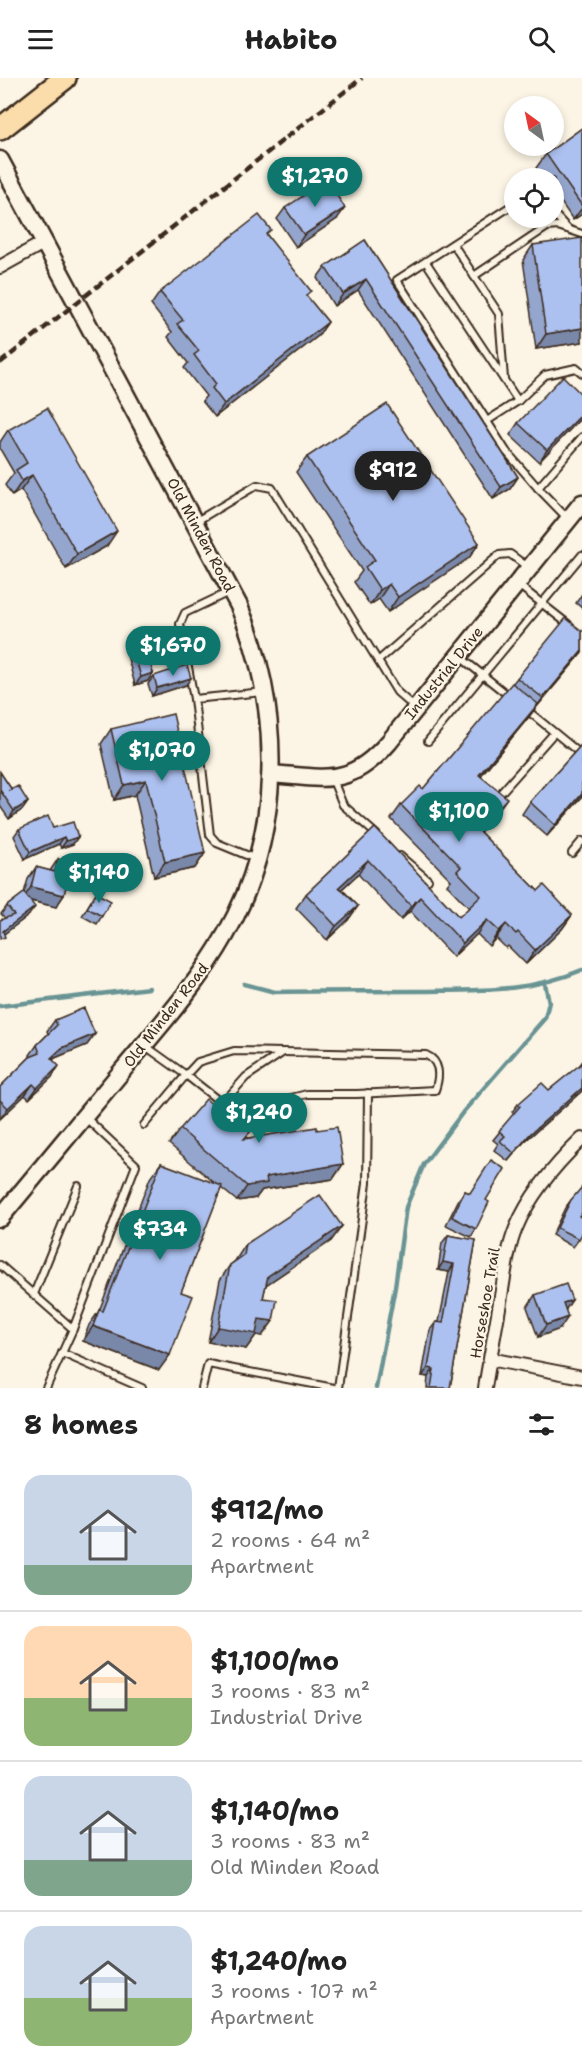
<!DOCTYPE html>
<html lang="en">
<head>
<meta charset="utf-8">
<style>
	body { margin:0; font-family:"Shantell Sans",sans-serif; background:#f2f2f2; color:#222; height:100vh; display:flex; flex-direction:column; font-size:22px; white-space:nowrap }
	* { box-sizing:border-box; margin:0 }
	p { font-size:20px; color:#767676 }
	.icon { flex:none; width:33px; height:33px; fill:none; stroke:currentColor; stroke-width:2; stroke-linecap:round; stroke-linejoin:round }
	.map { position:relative; height:1310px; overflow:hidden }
	.sheet { display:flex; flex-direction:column; background:#fff; flex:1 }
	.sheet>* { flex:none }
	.needle { width:39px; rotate:327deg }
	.tools { position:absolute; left:504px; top:18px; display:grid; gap:12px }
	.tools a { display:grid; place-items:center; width:60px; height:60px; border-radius:50%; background:#fff; box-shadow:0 3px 9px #0003; font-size:30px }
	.price { position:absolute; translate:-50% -51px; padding:0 14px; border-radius:21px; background:#0f766e; color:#fff; font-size:20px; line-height:39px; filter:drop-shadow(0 2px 3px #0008) }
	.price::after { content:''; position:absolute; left:50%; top:36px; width:18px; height:14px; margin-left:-9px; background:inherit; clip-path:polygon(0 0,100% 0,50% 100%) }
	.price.selected { background:#222; color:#fff }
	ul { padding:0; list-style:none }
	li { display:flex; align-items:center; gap:18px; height:150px; padding:0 24px }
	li+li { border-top:2px solid #e0e0e0 }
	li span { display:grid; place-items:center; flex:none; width:168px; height:120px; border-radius:18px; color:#555 }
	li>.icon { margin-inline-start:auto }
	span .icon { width:72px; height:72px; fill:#fffc; stroke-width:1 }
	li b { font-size:26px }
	h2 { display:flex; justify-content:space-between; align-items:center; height:72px; padding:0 24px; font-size:26px }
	header { display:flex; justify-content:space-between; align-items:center; height:78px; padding:0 24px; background:#fff; font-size:27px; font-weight:700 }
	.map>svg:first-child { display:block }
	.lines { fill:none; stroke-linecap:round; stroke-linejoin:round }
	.stream { stroke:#6a9494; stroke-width:4.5 }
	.service-casing { stroke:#3b2a1e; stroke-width:10 }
	.minor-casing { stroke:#3b2a1e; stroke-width:16 }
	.secondary-casing { stroke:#3b2a1e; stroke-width:21 }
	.motorway-casing { stroke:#3b2a1e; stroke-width:26 }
	.service { stroke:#fcf5e5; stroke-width:6 }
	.minor { stroke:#fcf5e5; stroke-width:12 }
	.secondary { stroke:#fcf5e5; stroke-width:16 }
	.motorway { stroke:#fbddab; stroke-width:21 }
	.rail { stroke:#3b2a1e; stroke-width:4.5; stroke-dasharray:9 4.5; stroke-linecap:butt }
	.wall { fill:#95a6ce; stroke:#3b2a1e; stroke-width:1.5 }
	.shaded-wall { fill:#7987a8; stroke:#3b2a1e; stroke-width:1.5 }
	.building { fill:#adc1f0; stroke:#3b2a1e; stroke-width:1.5 }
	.labels { text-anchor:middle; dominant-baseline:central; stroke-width:4.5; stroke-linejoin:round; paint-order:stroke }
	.street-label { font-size:15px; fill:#3b2a1e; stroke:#fcf5e5 }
</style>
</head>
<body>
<header><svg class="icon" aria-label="menu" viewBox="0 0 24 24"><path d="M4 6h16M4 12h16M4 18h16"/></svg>Habito<svg class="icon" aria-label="search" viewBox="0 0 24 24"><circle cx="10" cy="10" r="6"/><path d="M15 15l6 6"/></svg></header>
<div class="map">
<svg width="582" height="1310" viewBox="0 0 582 1310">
	<rect width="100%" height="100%" fill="#fcf5e5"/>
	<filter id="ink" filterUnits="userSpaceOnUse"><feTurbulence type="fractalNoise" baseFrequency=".0167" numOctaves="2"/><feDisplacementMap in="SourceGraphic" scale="12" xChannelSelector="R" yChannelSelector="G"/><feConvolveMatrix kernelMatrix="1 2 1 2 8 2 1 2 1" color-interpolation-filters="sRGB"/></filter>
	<g filter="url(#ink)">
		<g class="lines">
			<g class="stream">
				<path d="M 244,906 L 275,914 C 323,913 371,913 418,913 C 476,912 528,915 582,892"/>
				<path d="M 0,928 L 149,910"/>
				<path d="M 376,1310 L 395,1209 L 406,1129 L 424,1086 L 463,1034 L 545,940 L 549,924 L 545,906"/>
			</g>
			<g class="service-casing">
				<g id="service">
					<path d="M 514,126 L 397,202 L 506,373 L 538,410"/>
					<path d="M 554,136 L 567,150"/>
					<path d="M 453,166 L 499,236 L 504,301"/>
					<path d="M 426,184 L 518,323"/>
					<path d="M 474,198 L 547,149 L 558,148 L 582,156"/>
					<path d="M 487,343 L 518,323 L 545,297 L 576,290 L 582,295"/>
					<path d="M 568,441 L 538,410 L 582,359"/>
					<path d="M 195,444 L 257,407 L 272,410 L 397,614 L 414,629"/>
					<path d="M 517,506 L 568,546"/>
					<path d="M 231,513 L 185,535 L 180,546 L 194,621 L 263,614"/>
					<path d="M 459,578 L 509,618"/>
					<path d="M 378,583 L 499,477 L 510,476 L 529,490"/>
					<path d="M 194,621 L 210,757 L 217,765 L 256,781"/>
					<path d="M 527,632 L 582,677"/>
					<path d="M 428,663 L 582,477"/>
					<path d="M 332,700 L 343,727 L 377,757"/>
					<path d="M 499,717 L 554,655"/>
					<path d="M 572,775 L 582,763"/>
					<path d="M 400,778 L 428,802"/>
					<path d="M 144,967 L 186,997 L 198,984 L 234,973 L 426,977 C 440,983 440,998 435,1012 L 357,1016 L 307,1016 L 291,1020 L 271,1031 L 255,1046 L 249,1044"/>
					<path d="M 222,1026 L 246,999 L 282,975"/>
					<path d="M 144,1047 L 186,997 L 228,1030"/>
					<path d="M 0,1187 L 73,1251 L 46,1310"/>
					<path d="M 34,1216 L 78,1108"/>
					<path d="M 73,1251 L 136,1087 L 85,1039"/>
					<path d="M 62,1275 L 142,1310"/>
					<path d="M 202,1310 L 208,1286 L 334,1310"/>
					<path d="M 338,1310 L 367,1105 L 368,1015"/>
				</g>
			</g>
			<g class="minor-casing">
				<g id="minor">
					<path d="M 0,189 L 43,165"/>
					<path d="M 490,1281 L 582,1299"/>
					<path d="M 485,1310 C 490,1279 496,1249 501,1218 C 505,1195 507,1172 516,1150 C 530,1116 555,1087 582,1061"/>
				</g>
			</g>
			<g class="secondary-casing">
				<g id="secondary">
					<path d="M 0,82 L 239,528 C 283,633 283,756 226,856 C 198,906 158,950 122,993 C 81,1042 41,1091 0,1140"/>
					<path d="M 271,696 C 326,700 349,710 389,664 L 582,425"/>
				</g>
			</g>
			<g class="motorway-casing">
				<path id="motorway" d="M 0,51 L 65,0"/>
			</g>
			<use href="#service" class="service"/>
			<use href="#minor" class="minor"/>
			<use href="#secondary" class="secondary"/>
			<use href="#motorway" class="motorway"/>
			<path class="rail" d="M 0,285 L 362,0"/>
		</g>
		<g class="wall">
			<path d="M 582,50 L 582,136 L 573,142 L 554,114 L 554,100 L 544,100 L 536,90 L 546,76 Z"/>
			<path d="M 285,130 L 337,141 L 296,169 L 277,141 Z"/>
			<path d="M 267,157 L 307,219 L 328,244 L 318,258 L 215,339 L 202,323 L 206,318 L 184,290 L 188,285 L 168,259 L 172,254 L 151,227 L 160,214 Z"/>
			<path d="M 365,162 L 518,399 L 510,411 L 493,421 L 358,212 L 334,228 L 317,200 L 325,189 Z"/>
			<path d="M 533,167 L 582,264 L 536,271 L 523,182 Z"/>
			<path d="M 582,339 L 539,384 L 510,357 L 518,345 Z"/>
			<path d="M 8,352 L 107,468 L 66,491 L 21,412 L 12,418 L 5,407 L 14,395 L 0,371 L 0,364 Z"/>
			<path d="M 307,379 L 479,465 L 469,480 L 388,534 L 379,521 L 370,527 L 354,504 L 362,493 L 296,394 Z"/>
			<path d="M 582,516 L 582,530 L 576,525 Z"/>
			<path d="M 582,553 L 582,575 L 535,631 L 528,640 L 481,697 L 497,734 L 480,754 L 538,813 L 572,837 L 562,851 L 526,886 L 508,868 L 506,870 L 496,860 L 489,868 L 477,856 L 453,879 L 410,833 L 401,842 L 358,796 L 342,811 L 358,828 L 348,842 L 327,862 L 296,830 L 306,816 L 375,750 L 459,839 L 469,830 L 447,807 L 451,802 L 391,741 L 401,727 L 423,711 L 517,600 Z"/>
			<path d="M 130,561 L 153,595 L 148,603 L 135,607 L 125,569 Z"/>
			<path d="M 154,598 L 186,607 L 152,618 L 148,606 Z"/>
			<path d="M 111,651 L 205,775 L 195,790 L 154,799 L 135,717 L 114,722 L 101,666 Z"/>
			<path d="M 582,666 L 582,719 L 547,758 L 522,736 L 530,724 Z"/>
			<path d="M 0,694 L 12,712 L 28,724 L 23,731 L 9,741 L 0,728 Z"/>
			<path d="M 53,750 L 73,766 L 61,770 L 59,766 L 25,781 L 14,758 L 19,751 Z"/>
			<path d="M 58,781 L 64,817 L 56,829 L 30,823 L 29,837 L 4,856 L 5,840 L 1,836 L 7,828 L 24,815 L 28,801 L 36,789 L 50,793 Z"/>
			<path d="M 96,815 L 102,838 L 97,846 L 82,838 Z"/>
			<path d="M 55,942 L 95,956 L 87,967 L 55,980 L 53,982 L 52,999 L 29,1021 L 25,1017 L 0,1041 L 0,1009 L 30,979 L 30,977 L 37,967 L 48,956 L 47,953 Z"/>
			<path d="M 582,984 L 582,1013 L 524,1064 L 508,1083 L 494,1072 L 498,1066 L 493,1062 L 514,1036 L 512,1034 L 518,1026 L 549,1012 L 580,987 Z"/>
			<path d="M 180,1051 L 247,1060 L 317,1052 L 343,1086 L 333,1101 L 262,1112 L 256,1120 L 237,1123 L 221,1110 L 181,1214 L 159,1292 L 83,1263 L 89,1247 L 99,1233 L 150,1100 L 161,1085 L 217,1107 L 169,1066 Z"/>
			<path d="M 465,1113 L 486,1122 L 476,1151 L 471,1159 L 446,1147 L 459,1121 Z"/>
			<path d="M 571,1122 L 581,1139 L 579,1161 L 573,1169 L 552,1157 L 565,1130 Z"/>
			<path d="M 342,1148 L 331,1163 L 266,1207 L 263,1220 L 273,1243 L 262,1258 L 256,1257 L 246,1271 L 208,1264 L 220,1202 L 230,1187 L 235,1183 L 246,1166 Z"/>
			<path d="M 448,1157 L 476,1162 L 450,1310 L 427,1310 L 428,1299 L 422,1298 L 430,1252 L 436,1244 L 439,1244 L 449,1194 L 438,1192 L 442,1165 Z"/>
			<path d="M 535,1217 L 566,1231 L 560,1251 L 538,1259 L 527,1229 Z"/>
		</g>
		<g class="shaded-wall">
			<path d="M 345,130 L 337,141 L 296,169 L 304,157 Z"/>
			<path d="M 582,130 L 582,136 L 573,142 Z"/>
			<path d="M 366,201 L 358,212 L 334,228 L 343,216 Z"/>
			<path d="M 328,244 L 318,258 L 215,339 L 224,326 Z"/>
			<path d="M 582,250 L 582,264 L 536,271 L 546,256 Z"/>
			<path d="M 582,336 L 582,339 L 539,384 L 547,372 Z"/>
			<path d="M 32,397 L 21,412 L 12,418 L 22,403 Z"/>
			<path d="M 518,399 L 510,411 L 493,421 L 501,409 Z"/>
			<path d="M 117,453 L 107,468 L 66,491 L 77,476 Z"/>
			<path d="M 479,465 L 469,480 L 388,534 L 398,519 Z"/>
			<path d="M 389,506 L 379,521 L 370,527 L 380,512 Z"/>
			<path d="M 582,573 L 582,575 L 535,631 L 543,620 Z"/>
			<path d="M 153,595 L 148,603 L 135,607 L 141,599 Z"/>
			<path d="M 191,600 L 186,607 L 152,618 L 157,610 Z"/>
			<path d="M 538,626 L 528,640 L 470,711 L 479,697 Z"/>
			<path d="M 146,702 L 135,717 L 114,722 L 124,707 Z"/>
			<path d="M 582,716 L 582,719 L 547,758 L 555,747 Z"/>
			<path d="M 507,720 L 497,734 L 469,767 L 479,753 Z"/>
			<path d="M 28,724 L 23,731 L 9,741 L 14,733 Z"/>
			<path d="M 64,759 L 59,766 L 25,781 L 30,774 Z"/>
			<path d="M 78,759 L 73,766 L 61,770 L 66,763 Z"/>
			<path d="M 205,775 L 195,790 L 154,799 L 165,784 Z"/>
			<path d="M 368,782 L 358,796 L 329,823 L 339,809 Z"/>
			<path d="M 31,809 L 64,817 L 56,829 L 23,821 Z"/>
			<path d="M 420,819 L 410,833 L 401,842 L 411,828 Z"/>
			<path d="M 358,828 L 348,842 L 327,862 L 336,848 Z"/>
			<path d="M 35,829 L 29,837 L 0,859 L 3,853 Z"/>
			<path d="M 572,837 L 562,851 L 526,886 L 535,872 Z"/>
			<path d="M 487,842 L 477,856 L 453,879 L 463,865 Z"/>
			<path d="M 506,846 L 496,860 L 489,868 L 499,853 Z"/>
			<path d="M 95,956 L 87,967 L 55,980 L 43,991 L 51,980 L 62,970 Z"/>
			<path d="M 59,988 L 52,999 L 29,1021 L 37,1010 Z"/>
			<path d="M 33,1006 L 25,1017 L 0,1041 L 8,1030 Z"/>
			<path d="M 582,1010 L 582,1013 L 524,1064 L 508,1083 L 530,1056 Z"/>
			<path d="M 343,1086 L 333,1101 L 262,1112 L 256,1120 L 237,1123 L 247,1108 L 266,1099 Z"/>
			<path d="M 342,1148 L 331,1163 L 257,1213 L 268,1198 Z"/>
			<path d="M 443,1184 L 454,1186 L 449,1194 L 438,1192 Z"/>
			<path d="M 572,1222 L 564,1234 L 563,1225 Z"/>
			<path d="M 568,1239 L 560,1251 L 538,1259 L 546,1247 Z"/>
			<path d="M 259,1241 L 273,1243 L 262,1258 L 256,1257 L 246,1271 L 208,1264 L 218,1249 Z"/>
			<path d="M 93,1248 L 170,1277 L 159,1292 L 83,1263 Z"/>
			<path d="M 428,1290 L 434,1291 L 428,1299 L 422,1298 Z"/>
		</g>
		<g class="building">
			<path d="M 582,50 L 582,128 L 546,76 Z"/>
			<path d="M 327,102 L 345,130 L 304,157 L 285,130 Z"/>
			<path d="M 259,137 L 271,152 L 266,156 L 311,213 L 306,217 L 328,244 L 224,326 L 212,310 L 216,306 L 194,277 L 199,273 L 177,246 L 183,242 L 160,214 Z"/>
			<path d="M 582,160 L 582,250 L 546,256 L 533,167 Z"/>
			<path d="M 365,162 L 518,399 L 501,409 L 366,201 L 343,216 L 325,189 Z"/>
			<path d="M 563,298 L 582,317 L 582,336 L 547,372 L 518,345 Z"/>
			<path d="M 387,326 L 479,465 L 398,519 L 389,506 L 380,512 L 365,489 L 375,482 L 307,379 Z"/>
			<path d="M 47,330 L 117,453 L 77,476 L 32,397 L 22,403 L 16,392 L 27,385 L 8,352 Z"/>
			<path d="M 566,540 L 582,553 L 582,573 L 543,620 L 517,600 Z"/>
			<path d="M 143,558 L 153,595 L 141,599 L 130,561 Z"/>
			<path d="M 187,587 L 191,600 L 157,610 L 154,598 Z"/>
			<path d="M 512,605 L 538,626 L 479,697 L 507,720 L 479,753 L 538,813 L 544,807 L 572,837 L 535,872 L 518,854 L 516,856 L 506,846 L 499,853 L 487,842 L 463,865 L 420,819 L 411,828 L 368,782 L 339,809 L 358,828 L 336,848 L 306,816 L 375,750 L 459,839 L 481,818 L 457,793 L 461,789 L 401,727 L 420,708 L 423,711 Z"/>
			<path d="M 173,636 L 205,775 L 165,784 L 146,702 L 124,707 L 111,651 Z"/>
			<path d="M 582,666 L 582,716 L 555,747 L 530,724 Z"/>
			<path d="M 0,694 L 12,712 L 9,713 L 18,708 L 28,724 L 14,733 L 0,712 Z"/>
			<path d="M 48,738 L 53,750 L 73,744 L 78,759 L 66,763 L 64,759 L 30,774 L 19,751 Z"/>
			<path d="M 58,781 L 72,784 L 64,817 L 31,809 L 36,789 L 55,794 Z"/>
			<path d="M 24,815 L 35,829 L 3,853 L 5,859 L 0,861 L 0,842 L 14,837 L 7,828 Z"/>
			<path d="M 96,815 L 111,823 L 102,838 L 87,830 Z"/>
			<path d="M 84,930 L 95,956 L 62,970 L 51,980 L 59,988 L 37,1010 L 33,1006 L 8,1030 L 0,1022 L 0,1009 L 30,979 L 40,975 L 37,967 L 57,947 L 55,942 Z"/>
			<path d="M 582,985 L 582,1010 L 530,1056 L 514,1075 L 500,1063 L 505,1058 L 499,1053 L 520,1028 L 518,1026 L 542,1005 L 549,1012 Z"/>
			<path d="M 206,1021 L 217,1031 L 223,1023 L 236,1021 L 251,1034 L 253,1043 L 257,1046 L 244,1061 L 317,1049 L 317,1052 L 337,1049 L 343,1086 L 266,1099 L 267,1105 L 247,1108 L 180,1051 Z"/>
			<path d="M 491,1082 L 505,1091 L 486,1122 L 489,1124 L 476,1151 L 452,1139 L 465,1113 L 470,1115 Z"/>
			<path d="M 161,1085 L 222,1108 L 181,1214 L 193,1218 L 170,1277 L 93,1248 L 99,1232 L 103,1233 Z"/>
			<path d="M 582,1109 L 582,1135 L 579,1138 L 582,1140 L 582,1156 L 579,1161 L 557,1150 L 571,1122 Z"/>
			<path d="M 320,1117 L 342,1148 L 268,1198 L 263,1220 L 277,1222 L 273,1243 L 259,1241 L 256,1256 L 218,1249 L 230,1187 L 244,1177 L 246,1166 Z"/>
			<path d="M 448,1157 L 476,1162 L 450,1310 L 431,1310 L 434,1291 L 428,1290 L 436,1244 L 443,1245 L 454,1186 L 443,1184 Z"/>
			<path d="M 566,1206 L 572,1222 L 563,1225 L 568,1239 L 546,1247 L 535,1217 Z"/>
		</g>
	</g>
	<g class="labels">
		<g class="street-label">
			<text transform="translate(201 457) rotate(62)">Old Minden Road</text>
			<text transform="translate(444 595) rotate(-51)">Industrial Drive</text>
			<text transform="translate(166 937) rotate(-52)">Old Minden Road</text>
			<text transform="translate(485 1225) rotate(-80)">Horseshoe Trail</text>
		</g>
	</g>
</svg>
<div class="tools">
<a><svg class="needle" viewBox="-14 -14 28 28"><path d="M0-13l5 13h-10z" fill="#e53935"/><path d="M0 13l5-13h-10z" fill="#767676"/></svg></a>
<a><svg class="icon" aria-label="locate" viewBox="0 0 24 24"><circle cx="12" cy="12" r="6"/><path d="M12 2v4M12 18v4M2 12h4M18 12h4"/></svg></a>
</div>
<b class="price" style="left:315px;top:130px">$1,270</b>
<b class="price selected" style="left:393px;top:424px">$912</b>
<b class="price" style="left:173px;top:599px">$1,670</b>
<b class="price" style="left:162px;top:704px">$1,070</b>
<b class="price" style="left:459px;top:765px">$1,100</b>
<b class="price" style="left:99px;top:826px">$1,140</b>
<b class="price" style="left:259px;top:1066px">$1,240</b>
<b class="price" style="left:160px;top:1183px">$734</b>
</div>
<section class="sheet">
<h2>8 homes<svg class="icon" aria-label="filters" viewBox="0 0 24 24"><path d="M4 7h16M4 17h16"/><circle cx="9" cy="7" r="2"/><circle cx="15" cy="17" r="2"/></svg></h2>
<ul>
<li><span style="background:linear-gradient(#c9d6e8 75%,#7fa58c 0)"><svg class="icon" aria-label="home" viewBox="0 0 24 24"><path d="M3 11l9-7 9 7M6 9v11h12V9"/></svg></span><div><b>$912/mo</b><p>2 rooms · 64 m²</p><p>Apartment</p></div></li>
<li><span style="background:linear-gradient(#ffd9b3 60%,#8fb573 0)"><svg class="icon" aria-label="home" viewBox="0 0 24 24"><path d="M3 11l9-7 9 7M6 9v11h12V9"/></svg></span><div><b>$1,100/mo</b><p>3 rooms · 83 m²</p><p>Industrial Drive</p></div></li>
<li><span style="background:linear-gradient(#c9d6e8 70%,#7fa58c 0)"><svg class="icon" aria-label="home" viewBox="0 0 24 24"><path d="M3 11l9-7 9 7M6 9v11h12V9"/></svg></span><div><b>$1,140/mo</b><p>3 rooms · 83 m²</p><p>Old Minden Road</p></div></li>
<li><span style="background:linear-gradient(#c9d6e8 60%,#8fb573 0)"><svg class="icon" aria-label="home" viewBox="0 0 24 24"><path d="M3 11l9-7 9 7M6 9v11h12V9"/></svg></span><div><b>$1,240/mo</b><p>3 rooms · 107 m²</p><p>Apartment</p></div></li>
</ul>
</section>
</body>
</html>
